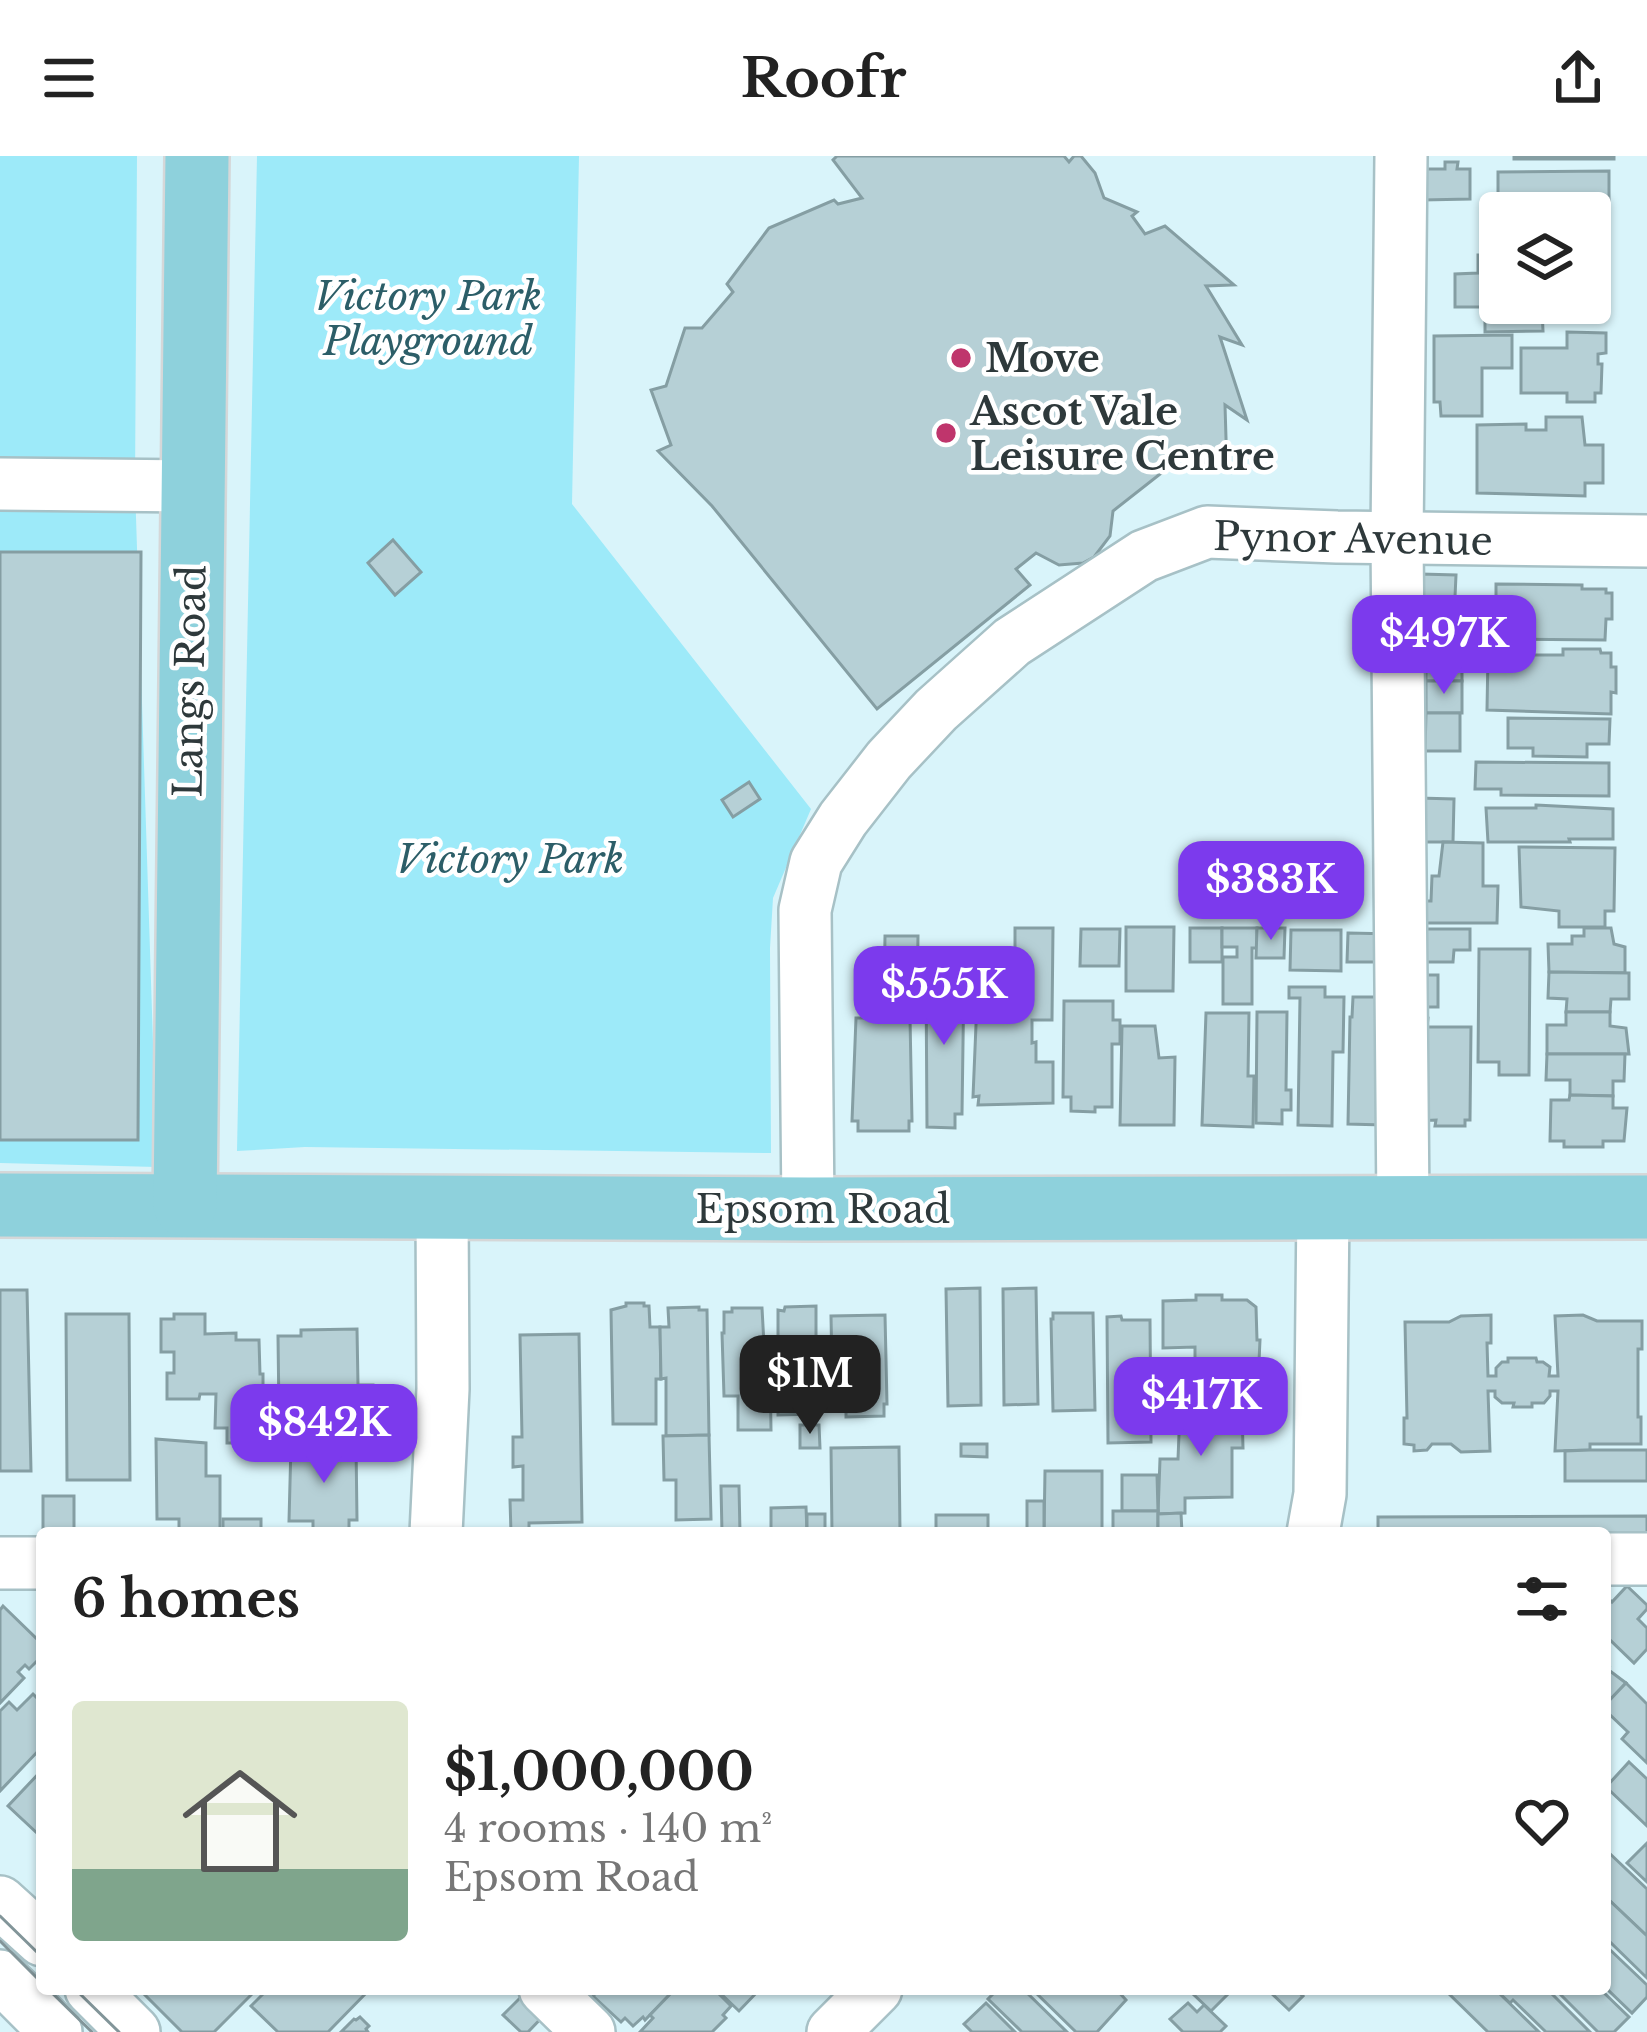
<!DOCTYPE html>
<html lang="en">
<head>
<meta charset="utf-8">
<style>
	body { margin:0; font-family:"Libre Baskerville",serif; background:#f6f6f6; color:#222; height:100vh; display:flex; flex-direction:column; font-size:45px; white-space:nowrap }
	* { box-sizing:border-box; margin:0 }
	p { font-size:39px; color:#767676 }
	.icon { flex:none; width:66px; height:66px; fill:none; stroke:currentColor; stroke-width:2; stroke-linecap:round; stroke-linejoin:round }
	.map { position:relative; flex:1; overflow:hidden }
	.details { position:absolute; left:36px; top:1371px; width:1575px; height:468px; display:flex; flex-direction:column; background:#fff; border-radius:12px; box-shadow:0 3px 9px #0004 }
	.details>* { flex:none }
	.controls { position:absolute; left:1479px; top:36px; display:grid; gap:24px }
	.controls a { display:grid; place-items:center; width:132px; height:132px; border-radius:12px; background:#fff; box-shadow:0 3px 9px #0004; font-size:60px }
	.price { position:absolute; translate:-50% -102px; padding:0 27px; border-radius:24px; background:#7c3aed; color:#fff; font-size:39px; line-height:78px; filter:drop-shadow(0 3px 6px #0008) }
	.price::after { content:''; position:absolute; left:50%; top:72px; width:36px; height:27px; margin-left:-18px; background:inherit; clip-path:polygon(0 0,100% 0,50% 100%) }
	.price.current { background:#222; color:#fff }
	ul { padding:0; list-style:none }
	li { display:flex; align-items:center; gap:36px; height:300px; padding:0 36px }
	li span { display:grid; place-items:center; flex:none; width:336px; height:240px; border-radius:12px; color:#555 }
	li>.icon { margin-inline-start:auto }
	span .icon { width:144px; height:144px; fill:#fffc; stroke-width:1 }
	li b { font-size:51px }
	h2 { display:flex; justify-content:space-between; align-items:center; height:144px; padding:0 36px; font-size:51px }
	header { display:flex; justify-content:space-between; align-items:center; height:156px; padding:0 36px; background:#fff; font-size:54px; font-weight:700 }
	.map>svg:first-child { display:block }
	.green { fill:#9deaf9 }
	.building { fill:#b6d0d6; stroke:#859ea3; stroke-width:3 }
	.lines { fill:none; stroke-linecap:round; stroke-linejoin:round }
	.minor-casing { stroke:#a7c1c6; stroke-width:56 }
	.major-casing { stroke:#d5d7d8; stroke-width:68 }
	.minor { stroke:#fff; stroke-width:51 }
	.major { stroke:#8ed1dc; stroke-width:63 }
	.tram { stroke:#829599; stroke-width:3 }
	.poi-dot { fill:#bf356c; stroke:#fff; stroke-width:4.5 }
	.labels { text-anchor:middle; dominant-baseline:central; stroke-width:9; stroke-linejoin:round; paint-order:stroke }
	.park-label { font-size:39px; font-style:italic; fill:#2c5e68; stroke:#fff }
	.poi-label { font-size:39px; font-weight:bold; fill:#2e393b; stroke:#fff; text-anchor:start }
	.street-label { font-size:39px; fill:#2e393b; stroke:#fff }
</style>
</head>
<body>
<header><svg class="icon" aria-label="menu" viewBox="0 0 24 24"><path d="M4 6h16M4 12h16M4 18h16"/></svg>Roofr<svg class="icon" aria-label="share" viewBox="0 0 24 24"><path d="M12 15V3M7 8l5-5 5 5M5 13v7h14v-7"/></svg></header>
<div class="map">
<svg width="1647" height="1876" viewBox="0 0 1647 1876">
	<rect width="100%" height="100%" fill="#d9f4fa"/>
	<g class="green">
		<path d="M 0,0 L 137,0 L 135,330 L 157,1011 L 0,1007 Z"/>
		<path d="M 257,0 L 579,0 L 572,348 L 811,653 L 773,742 L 770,792 L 771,997 L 305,991 L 237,995 Z"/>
	</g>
	<g class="building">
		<path d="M 837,0 L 1064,0 L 1069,6 L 1074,0 L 1081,0 L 1095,17 L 1104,42 L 1137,56 L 1132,60 L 1145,78 L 1165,70 L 1234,129 L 1206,130 L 1242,189 L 1220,181 L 1247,264 L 1225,249 L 1227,315 L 1183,300 L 1113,355 L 1110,380 L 1094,401 L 1083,407 L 1059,409 L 1036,397 L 1016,413 L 1030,429 L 877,553 L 712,350 L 658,295 L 671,289 L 651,234 L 666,230 L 685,172 L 702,172 L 733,136 L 727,128 L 769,72 L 834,44 L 838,48 L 862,42 L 833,4 Z"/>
		<rect x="1514" y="0" width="100" height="3"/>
		<path d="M 1445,6 L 1458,6 L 1457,13 L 1470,13 L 1470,43 L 1423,44 L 1423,13 L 1445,13 Z"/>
		<path d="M 1609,15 L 1609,45 L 1605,45 L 1605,90 L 1590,90 L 1590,57 L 1500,57 L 1498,76 L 1498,16 Z"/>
		<path d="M 1498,93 L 1500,93 L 1500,147 L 1590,147 L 1590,98 L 1605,98 L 1605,151 L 1542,152 L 1543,175 L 1485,176 L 1485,151 L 1455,151 L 1455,118 L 1478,117 L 1478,99 L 1499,99 Z"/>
		<path d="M 1567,176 L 1606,177 L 1606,197 L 1598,198 L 1598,208 L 1602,208 L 1601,237 L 1595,237 L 1595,246 L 1567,246 L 1567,237 L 1521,237 L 1521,192 L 1567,192 Z"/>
		<path d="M 1512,179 L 1512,212 L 1482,212 L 1482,260 L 1441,260 L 1440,246 L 1434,246 L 1434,180 Z"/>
		<path d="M 1546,261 L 1582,261 L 1585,289 L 1603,289 L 1603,327 L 1585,327 L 1585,340 L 1477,337 L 1477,269 L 1526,268 L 1526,274 L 1546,274 Z"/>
		<path d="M 393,384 L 421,416 L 395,439 L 368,407 Z"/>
		<path d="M 0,396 L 141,396 L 138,984 L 0,984 Z"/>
		<path d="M 1420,418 L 1456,419 L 1455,441 L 1459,441 L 1459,466 L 1455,466 L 1455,471 L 1420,470 Z"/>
		<path d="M 1496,428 L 1582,429 L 1582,433 L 1606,433 L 1606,437 L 1612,437 L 1612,463 L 1606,463 L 1605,484 L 1479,483 L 1480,445 L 1496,445 Z"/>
		<rect x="1426" y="492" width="36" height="33"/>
		<path d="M 1563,493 L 1600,493 L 1601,497 L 1611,497 L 1611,511 L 1616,511 L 1616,537 L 1611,536 L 1611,558 L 1487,554 L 1488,499 L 1563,499 Z"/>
		<rect x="1426" y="525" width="36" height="32"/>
		<path d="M 1426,557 L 1460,557 L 1460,595 L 1425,595 Z"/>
		<path d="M 1508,562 L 1610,563 L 1609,588 L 1587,588 L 1587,601 L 1533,600 L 1533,592 L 1508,592 Z"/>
		<path d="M 1476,606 L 1609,607 L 1609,640 L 1501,639 L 1501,633 L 1475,633 Z"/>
		<path d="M 749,626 L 760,643 L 733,661 L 722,644 Z"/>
		<path d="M 1418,642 L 1454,643 L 1453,686 L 1418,686 Z"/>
		<path d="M 1536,649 L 1613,653 L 1613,683 L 1569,683 L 1570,686 L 1488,686 L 1486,652 L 1536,652 Z"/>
		<path d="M 1443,686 L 1483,687 L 1483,730 L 1498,730 L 1497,767 L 1425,767 L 1425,745 L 1431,745 L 1432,720 L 1439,720 Z"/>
		<path d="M 1519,691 L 1615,692 L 1614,755 L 1605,755 L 1605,771 L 1559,771 L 1559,755 L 1521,751 Z"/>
		<path d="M 1126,771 L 1174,771 L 1173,835 L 1126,835 Z"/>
		<path d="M 1015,772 L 1053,772 L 1052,864 L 1032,864 L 1032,887 L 1036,886 L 1036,906 L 1053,906 L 1053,947 L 978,949 L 979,940 L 973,941 L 977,845 L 967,845 L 968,830 L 1023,830 L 1022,815 L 1015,815 Z"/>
		<rect x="1190" y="772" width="32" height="34"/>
		<path d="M 1222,772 L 1257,772 L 1257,792 L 1252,792 L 1252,848 L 1223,848 L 1223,801 L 1237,801 L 1237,791 L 1222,791 Z"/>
		<path d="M 1257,772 L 1285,772 L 1284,802 L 1256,802 Z"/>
		<path d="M 1584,772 L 1611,772 L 1614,788 L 1625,791 L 1625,817 L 1549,816 L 1548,788 L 1572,788 L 1572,780 L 1584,780 Z"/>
		<path d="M 1081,773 L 1120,773 L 1119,810 L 1080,810 Z"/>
		<path d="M 1425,773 L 1470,773 L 1470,794 L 1454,794 L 1453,806 L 1425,806 Z"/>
		<path d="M 1291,774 L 1341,774 L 1341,815 L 1290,814 Z"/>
		<path d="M 1348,777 L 1394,778 L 1394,806 L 1347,806 Z"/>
		<path d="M 885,780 L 918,780 L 917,846 L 884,846 Z"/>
		<path d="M 1479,793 L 1530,793 L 1529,919 L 1499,919 L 1499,906 L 1478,906 Z"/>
		<path d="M 1549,816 L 1629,817 L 1629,843 L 1611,843 L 1610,856 L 1566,856 L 1567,843 L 1548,842 Z"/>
		<path d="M 926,817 L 964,817 L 962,958 L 955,958 L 955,972 L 927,971 Z"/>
		<path d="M 1418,819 L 1438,819 L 1438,851 L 1416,851 Z"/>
		<path d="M 1289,831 L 1325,831 L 1325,841 L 1344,841 L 1343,896 L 1333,896 L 1332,970 L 1298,969 L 1300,842 L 1289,842 Z"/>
		<path d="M 1353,841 L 1380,841 L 1383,969 L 1348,968 L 1350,861 L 1352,861 Z"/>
		<path d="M 1064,845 L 1113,845 L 1113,864 L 1120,864 L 1120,888 L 1112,888 L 1112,951 L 1095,951 L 1095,956 L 1071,955 L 1071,941 L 1063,941 Z"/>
		<path d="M 1257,856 L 1287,856 L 1286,934 L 1291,934 L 1291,954 L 1282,954 L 1282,968 L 1256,967 Z"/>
		<path d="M 1566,856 L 1610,856 L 1610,870 L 1626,872 L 1629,898 L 1547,898 L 1547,869 L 1566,869 Z"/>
		<path d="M 1206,857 L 1249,857 L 1248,920 L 1254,920 L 1253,971 L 1202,969 Z"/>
		<path d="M 1418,861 L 1428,862 L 1427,871 L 1471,871 L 1470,964 L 1465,964 L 1465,970 L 1435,970 L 1436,964 L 1414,965 Z"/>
		<path d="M 856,862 L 910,862 L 912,965 L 909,965 L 909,975 L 858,975 L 858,965 L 852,965 Z"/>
		<path d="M 1122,870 L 1155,870 L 1159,902 L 1175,901 L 1174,969 L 1120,969 Z"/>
		<path d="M 1547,898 L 1625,898 L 1624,925 L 1613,925 L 1613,940 L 1570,939 L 1570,924 L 1546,924 Z"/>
		<path d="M 1570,939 L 1613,940 L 1613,952 L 1627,952 L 1624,985 L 1603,985 L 1603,991 L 1564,991 L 1564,985 L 1550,985 L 1551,944 L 1569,944 Z"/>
		<path d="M 980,1132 L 981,1249 L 948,1250 L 946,1133 Z"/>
		<path d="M 1036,1132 L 1038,1248 L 1004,1249 L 1003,1133 Z"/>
		<path d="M 0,1134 L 27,1134 L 31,1315 L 0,1315 Z"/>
		<path d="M 1196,1139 L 1222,1139 L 1222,1144 L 1247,1144 L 1256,1151 L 1257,1184 L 1260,1184 L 1257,1248 L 1181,1249 L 1181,1225 L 1195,1225 L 1195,1191 L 1163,1192 L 1163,1145 L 1196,1144 Z"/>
		<path d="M 626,1147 L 644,1147 L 644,1150 L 649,1150 L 650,1171 L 660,1171 L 661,1223 L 656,1223 L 656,1268 L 613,1268 L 611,1154 L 626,1150 Z"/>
		<path d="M 816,1150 L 816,1258 L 778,1259 L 778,1154 L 784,1155 L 785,1151 Z"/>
		<path d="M 699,1151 L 699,1154 L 707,1154 L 709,1279 L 666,1280 L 666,1222 L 661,1223 L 660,1171 L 669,1171 L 668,1152 Z"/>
		<path d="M 732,1152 L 762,1152 L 765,1207 L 770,1207 L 771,1274 L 738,1274 L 738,1240 L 724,1240 L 722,1177 L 724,1177 L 724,1156 L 732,1156 Z"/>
		<path d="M 1053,1157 L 1093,1157 L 1095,1254 L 1053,1255 L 1051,1163 L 1053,1163 Z"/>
		<path d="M 66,1158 L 129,1158 L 130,1324 L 67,1324 Z"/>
		<path d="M 174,1158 L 205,1158 L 205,1178 L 236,1177 L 236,1184 L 259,1184 L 260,1218 L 263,1218 L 263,1287 L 227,1287 L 227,1272 L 215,1272 L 216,1238 L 200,1238 L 199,1243 L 167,1243 L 167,1217 L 174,1217 L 174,1196 L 161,1196 L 161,1163 L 174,1163 Z"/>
		<path d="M 885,1159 L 887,1248 L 884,1248 L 884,1260 L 846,1261 L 846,1249 L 828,1249 L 832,1212 L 831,1160 Z"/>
		<path d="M 1491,1159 L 1491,1187 L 1487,1187 L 1488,1220 L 1496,1220 L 1496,1212 L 1502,1206 L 1508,1206 L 1508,1202 L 1536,1202 L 1537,1206 L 1543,1206 L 1550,1211 L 1549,1220 L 1558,1220 L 1555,1160 L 1583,1159 L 1597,1165 L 1642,1165 L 1642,1193 L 1638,1193 L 1638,1261 L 1641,1261 L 1641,1288 L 1590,1288 L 1590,1294 L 1555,1295 L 1558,1235 L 1550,1235 L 1550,1240 L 1544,1247 L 1532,1247 L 1532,1251 L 1513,1251 L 1514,1247 L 1502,1247 L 1495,1241 L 1495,1235 L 1488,1235 L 1490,1295 L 1461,1296 L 1451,1288 L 1432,1288 L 1427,1294 L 1414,1295 L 1414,1289 L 1404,1288 L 1404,1262 L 1407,1262 L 1405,1166 L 1449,1166 L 1461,1160 Z"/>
		<path d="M 1121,1160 L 1122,1164 L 1150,1164 L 1151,1286 L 1108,1287 L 1107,1161 Z"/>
		<path d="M 357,1173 L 358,1229 L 373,1229 L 373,1270 L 334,1271 L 333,1257 L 279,1258 L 278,1180 L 301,1180 L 301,1174 Z"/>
		<path d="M 579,1178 L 582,1366 L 529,1367 L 529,1377 L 511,1377 L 510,1344 L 523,1344 L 523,1310 L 513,1311 L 513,1281 L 522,1281 L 520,1179 Z"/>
		<path d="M 1242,1253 L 1243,1292 L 1232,1292 L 1232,1341 L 1185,1342 L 1185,1357 L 1158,1358 L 1160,1303 L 1178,1303 L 1180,1254 Z"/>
		<path d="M 800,1269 L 819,1269 L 820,1292 L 800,1292 Z"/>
		<path d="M 709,1279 L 711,1363 L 676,1364 L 676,1324 L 664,1324 L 663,1280 Z"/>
		<path d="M 156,1283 L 206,1287 L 206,1320 L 220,1320 L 220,1377 L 179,1377 L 179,1363 L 157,1363 Z"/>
		<path d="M 356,1288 L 357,1364 L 349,1364 L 349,1377 L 313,1377 L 313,1365 L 289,1365 L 291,1289 Z"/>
		<path d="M 961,1288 L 987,1288 L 987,1301 L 961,1300 Z"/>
		<path d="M 899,1291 L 900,1377 L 832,1377 L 831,1292 Z"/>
		<path d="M 1590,1294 L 1647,1294 L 1647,1325 L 1565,1325 L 1565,1295 Z"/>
		<path d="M 1045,1315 L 1102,1315 L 1102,1377 L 1044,1377 Z"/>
		<path d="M 1122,1319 L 1157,1319 L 1158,1355 L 1122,1355 Z"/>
		<path d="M 721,1330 L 739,1330 L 740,1377 L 722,1377 Z"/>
		<rect x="43" y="1340" width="31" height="37"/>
		<rect x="1027" y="1345" width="17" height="31"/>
		<path d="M 806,1351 L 807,1377 L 771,1377 L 771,1352 Z"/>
		<rect x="1113" y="1355" width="45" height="22"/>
		<path d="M 1181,1357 L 1182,1377 L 1158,1377 L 1158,1358 Z"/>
		<rect x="807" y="1358" width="18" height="19"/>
		<rect x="936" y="1359" width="52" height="18"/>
		<path d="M 1647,1360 L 1647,1390 L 1605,1390 L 1605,1377 L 1378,1377 L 1378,1361 Z"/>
		<rect x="223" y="1363" width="38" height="14"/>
		<path d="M 1627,1430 L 1647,1449 L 1647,1453 L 1638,1463 L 1647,1472 L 1647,1493 L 1634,1507 L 1605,1479 L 1605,1439 L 1612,1446 Z"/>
		<path d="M 3,1450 L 42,1488 L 42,1500 L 29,1513 L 25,1509 L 18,1516 L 24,1522 L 0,1547 L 0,1454 Z"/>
		<path d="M 1605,1506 L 1609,1510 L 1606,1512 L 1626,1527 L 1605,1549 Z"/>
		<path d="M 1626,1527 L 1647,1548 L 1647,1607 L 1622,1583 L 1628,1576 L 1605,1554 L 1605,1549 Z"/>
		<path d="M 33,1538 L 42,1547 L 42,1591 L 0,1635 L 0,1555 L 9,1546 L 17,1554 Z"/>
		<path d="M 1629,1606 L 1647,1623 L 1647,1670 L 1606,1631 Z"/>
		<path d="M 42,1614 L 42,1674 L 38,1678 L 8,1650 Z"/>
		<path d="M 1647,1687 L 1647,1726 L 1627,1707 Z"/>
		<path d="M 1605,1693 L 1647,1733 L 1647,1780 L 1605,1740 Z"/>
		<path d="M 1610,1745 L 1647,1780 L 1647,1822 L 1605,1781 L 1605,1747 L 1607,1748 Z"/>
		<path d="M 1605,1789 L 1647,1829 L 1647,1841 L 1632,1857 L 1605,1831 Z"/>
		<path d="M 139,1833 L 257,1833 L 214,1876 L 182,1876 Z"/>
		<path d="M 268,1833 L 370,1833 L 328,1876 L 278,1876 L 251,1850 Z"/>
		<path d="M 529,1833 L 550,1853 L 528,1876 L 521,1876 L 503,1859 Z"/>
		<path d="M 600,1833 L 675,1833 L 645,1864 L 643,1861 L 633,1870 L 625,1862 L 621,1866 L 593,1840 Z"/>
		<path d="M 675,1833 L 714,1833 L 731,1850 L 723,1859 L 726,1862 L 712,1876 L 640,1876 L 653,1862 L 650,1859 Z"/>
		<path d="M 716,1833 L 760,1833 L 739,1855 Z"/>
		<path d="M 998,1833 L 1023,1833 L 1067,1876 L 1022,1876 L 988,1843 Z"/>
		<path d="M 1032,1833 L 1116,1833 L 1126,1844 L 1097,1876 L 1076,1876 Z"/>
		<path d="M 1198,1833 L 1225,1833 L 1229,1837 L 1211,1855 L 1193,1838 Z"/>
		<path d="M 1267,1833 L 1295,1833 L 1303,1840 L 1289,1854 Z"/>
		<path d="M 1444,1833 L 1495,1833 L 1539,1876 L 1488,1876 Z"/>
		<path d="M 1495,1833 L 1547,1833 L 1590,1876 L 1546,1876 L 1513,1844 L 1510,1847 Z"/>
		<path d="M 1555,1833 L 1600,1833 L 1629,1861 L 1614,1876 L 1598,1876 Z"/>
		<path d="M 986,1847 L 1015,1876 L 972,1876 L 964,1868 Z"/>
		<path d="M 1188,1847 L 1197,1856 L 1204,1849 L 1226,1870 L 1220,1876 L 1183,1876 L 1170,1863 Z"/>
		<path d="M 360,1861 L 369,1870 L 366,1873 L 368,1876 L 341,1876 L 354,1863 L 356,1864 Z"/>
	</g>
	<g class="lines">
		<g class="minor-casing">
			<g id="minor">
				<path d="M 1401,0 L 1397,382 L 1403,1051"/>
				<path d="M 0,328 L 193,330"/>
				<path d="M 808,1053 L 805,754 L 816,706 L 843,663 L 889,604 L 936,554 L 1012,486 L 1144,400 L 1207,376 L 1337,381 L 1647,385"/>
				<path d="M 436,1377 L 443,1233 L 442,1052"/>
				<path d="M 1313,1377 L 1320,1338 L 1323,1051"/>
				<path d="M 1605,1403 L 1647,1403"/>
				<path d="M 0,1407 L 42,1407"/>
				<path d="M 0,1746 L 42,1784"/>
				<path d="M 0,1820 L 56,1876"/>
				<path d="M 91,1833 L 134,1876"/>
				<path d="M 545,1833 L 589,1876"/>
				<path d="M 833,1876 L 876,1833"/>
			</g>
		</g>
		<g class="major-casing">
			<g id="major">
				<path d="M 0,1049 L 808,1053 L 1647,1051"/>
				<path d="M 185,1049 L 197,0"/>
			</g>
		</g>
		<use href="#minor" class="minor"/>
		<use href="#major" class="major"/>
		<g class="tram">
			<path d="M 0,1760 L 42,1801"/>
			<path d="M 0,1785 L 42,1827"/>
			<path d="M 48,1833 L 92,1876"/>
			<path d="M 75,1833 L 119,1876"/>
		</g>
	</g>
	<g class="poi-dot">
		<circle cx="961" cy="202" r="12"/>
		<circle cx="946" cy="277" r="12"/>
	</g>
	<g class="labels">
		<g class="park-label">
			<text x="428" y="140">Victory Park<tspan x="428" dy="45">Playground</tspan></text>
			<text x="510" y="703">Victory Park</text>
		</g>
		<g class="poi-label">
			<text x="985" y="202">Move</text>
			<text x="970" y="255">Ascot Vale<tspan x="970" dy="45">Leisure Centre</tspan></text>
		</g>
		<g class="street-label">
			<text transform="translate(1353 383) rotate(1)">Pynor Avenue</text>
			<text transform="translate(190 525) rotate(-89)">Langs Road</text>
			<text x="823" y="1053">Epsom Road</text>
		</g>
	</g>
</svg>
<div class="controls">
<a><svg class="icon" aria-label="layers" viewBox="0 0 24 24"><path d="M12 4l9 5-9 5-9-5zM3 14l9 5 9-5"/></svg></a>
</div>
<b class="price" style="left:1444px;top:541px">$497K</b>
<b class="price" style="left:1271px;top:787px">$383K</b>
<b class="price" style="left:944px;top:892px">$555K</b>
<b class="price current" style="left:810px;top:1281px">$1M</b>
<b class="price" style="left:1201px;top:1303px">$417K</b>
<b class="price" style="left:324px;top:1330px">$842K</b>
<section class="details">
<h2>6 homes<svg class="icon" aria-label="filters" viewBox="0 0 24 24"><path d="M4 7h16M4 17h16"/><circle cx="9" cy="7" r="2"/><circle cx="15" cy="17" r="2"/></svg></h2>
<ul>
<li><span style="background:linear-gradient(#dfe7d0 70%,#7fa58c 0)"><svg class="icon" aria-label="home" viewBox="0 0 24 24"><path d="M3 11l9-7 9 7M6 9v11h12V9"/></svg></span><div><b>$1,000,000</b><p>4 rooms · 140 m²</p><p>Epsom Road</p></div><svg class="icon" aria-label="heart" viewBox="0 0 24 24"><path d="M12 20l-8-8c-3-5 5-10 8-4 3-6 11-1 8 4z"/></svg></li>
</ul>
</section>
</div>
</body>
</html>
